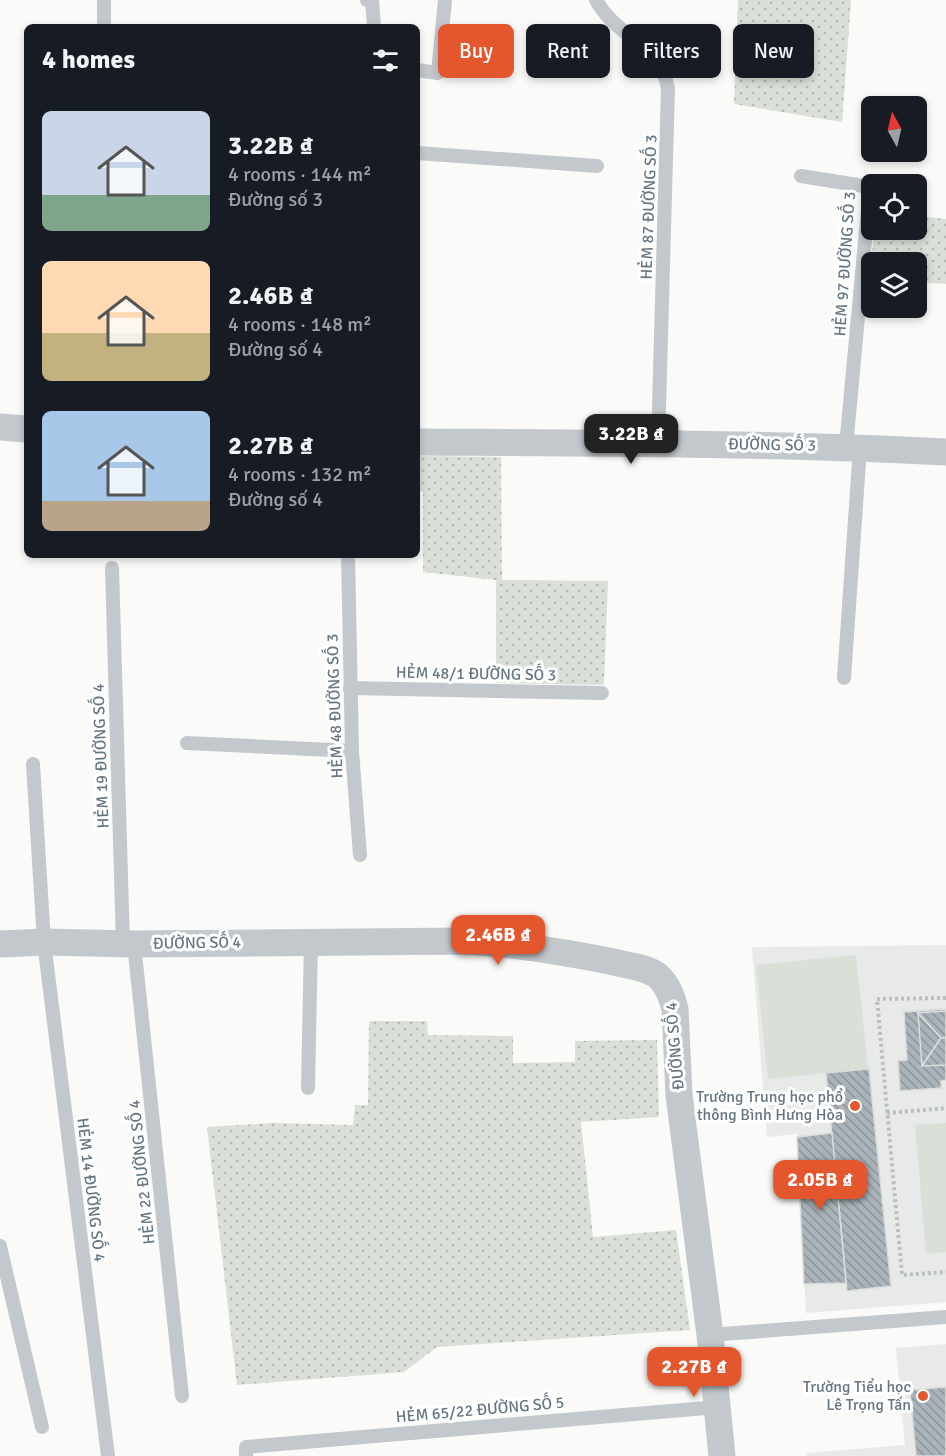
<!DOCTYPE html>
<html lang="en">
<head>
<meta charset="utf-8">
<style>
	body { margin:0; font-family:Signika,sans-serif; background:#20242c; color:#f1f3f6; height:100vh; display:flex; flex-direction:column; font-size:22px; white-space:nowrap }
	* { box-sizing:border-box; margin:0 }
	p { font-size:20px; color:#9ea1a6 }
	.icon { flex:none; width:33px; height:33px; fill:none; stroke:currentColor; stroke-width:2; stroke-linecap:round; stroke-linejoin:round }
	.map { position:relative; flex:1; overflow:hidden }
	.side { position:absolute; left:24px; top:24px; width:396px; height:534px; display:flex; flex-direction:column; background:#171b24; border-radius:9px; box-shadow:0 3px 9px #0003 }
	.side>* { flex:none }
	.hud { position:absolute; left:438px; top:24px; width:417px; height:54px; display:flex; gap:12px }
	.needle { width:39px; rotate:352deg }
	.tools { position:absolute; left:861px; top:96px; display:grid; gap:12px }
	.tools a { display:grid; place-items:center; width:66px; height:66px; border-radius:9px; background:#171b24; box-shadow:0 3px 9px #0003; font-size:30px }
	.price { position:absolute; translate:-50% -51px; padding:0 14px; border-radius:12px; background:#e4572e; color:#fff; font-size:20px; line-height:39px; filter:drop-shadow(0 2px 3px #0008) }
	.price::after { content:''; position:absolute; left:50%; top:36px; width:18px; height:14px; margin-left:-9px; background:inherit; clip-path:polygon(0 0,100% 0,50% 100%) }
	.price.on { background:#222; color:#fff }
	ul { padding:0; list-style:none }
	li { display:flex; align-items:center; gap:18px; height:150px; padding:0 18px }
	li span { display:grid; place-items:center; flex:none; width:168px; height:120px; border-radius:9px; color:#555 }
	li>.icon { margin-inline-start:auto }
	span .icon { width:72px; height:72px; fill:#fffc; stroke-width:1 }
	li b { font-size:26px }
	h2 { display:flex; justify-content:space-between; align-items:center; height:72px; padding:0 18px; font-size:26px }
	.pill { padding:0 21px; border-radius:9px; background:#171b24; box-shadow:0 3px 9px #0003; font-size:21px; line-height:54px }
	.pill.on { background:#e4572e; color:#fff }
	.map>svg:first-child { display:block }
	.built { fill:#e8e9e9 }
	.green { fill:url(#green-dots) }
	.pitch { fill:#dadfd7 }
	.building { fill:url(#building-back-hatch); stroke:#dcdcda; stroke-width:1.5 }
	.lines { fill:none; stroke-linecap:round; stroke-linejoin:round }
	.path { stroke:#bbbfc2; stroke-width:4; stroke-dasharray:3 3; stroke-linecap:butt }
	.service { stroke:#c3c8cc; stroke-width:14 }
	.minor { stroke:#c3c8cc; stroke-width:27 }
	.poi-dot { fill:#e4572e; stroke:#fff; stroke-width:2 }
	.labels { text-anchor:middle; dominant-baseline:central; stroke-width:6; stroke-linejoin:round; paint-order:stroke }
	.street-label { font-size:16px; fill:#657683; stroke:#fff }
	.poi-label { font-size:16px; fill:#657683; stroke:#fff; text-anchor:end }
</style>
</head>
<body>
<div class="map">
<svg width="946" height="1456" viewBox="0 0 946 1456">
	<defs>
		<pattern id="green-dots" width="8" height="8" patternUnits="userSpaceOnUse" patternTransform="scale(1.5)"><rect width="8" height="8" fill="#dadfd7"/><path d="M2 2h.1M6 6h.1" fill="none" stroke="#b4b9b4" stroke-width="1.8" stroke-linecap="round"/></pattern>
		<pattern id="building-back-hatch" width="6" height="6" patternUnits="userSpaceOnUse" patternTransform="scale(1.5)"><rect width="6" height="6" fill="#aab3b9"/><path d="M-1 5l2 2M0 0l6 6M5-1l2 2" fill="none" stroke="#8e969c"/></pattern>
	</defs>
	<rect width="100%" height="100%" fill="#fafaf8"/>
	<g class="built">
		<path d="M 946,945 L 946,1302 L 806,1313 L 797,1134 L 767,1137 L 752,947 Z"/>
		<path d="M 946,1344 L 946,1456 L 806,1456 L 806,1453 L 905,1445 L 896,1348 Z"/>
	</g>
	<g class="green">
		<path d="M 738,0 L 851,0 L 842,122 L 734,104 Z"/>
		<path d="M 917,216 L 946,219 L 946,284 L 917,282 L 916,262 L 872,262 L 871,279 L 870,278 L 874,230 L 916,230 Z"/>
		<path d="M 417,456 L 501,457 L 502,580 L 608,581 L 604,685 L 496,683 L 496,580 L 423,572 L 423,492 L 417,491 Z"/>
		<path d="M 369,1021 L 427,1021 L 428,1035 L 513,1036 L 513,1063 L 575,1062 L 575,1041 L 657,1040 L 659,1117 L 581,1122 L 593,1237 L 676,1230 L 690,1330 L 437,1347 L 404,1372 L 237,1385 L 207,1127 L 273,1123 L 353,1125 L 355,1105 L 368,1105 Z"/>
	</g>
	<g class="pitch">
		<path d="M 856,955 L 868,1069 L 768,1079 L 756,965 Z"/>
		<path d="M 946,1123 L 946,1252 L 926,1254 L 915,1125 Z"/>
	</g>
	<g class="building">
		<path d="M 946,1009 L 946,1080 L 941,1081 L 941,1088 L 900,1091 L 898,1061 L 907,1060 L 904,1012 Z"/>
		<path d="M 946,1011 L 946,1038 L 941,1038 L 918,1013 Z"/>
		<path d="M 918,1013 L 941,1038 L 922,1066 Z"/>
		<path d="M 941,1038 L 946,1038 L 946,1065 L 922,1066 Z"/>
		<path d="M 869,1069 L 891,1286 L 847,1291 L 826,1073 Z"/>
		<path d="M 832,1133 L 846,1283 L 804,1284 L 797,1137 Z"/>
		<path d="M 946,1387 L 946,1456 L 916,1456 L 910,1390 Z"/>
	</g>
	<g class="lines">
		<g class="path">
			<path d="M 946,998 L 877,999 L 902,1275 L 946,1272"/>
			<path d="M 887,1113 L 946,1108"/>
		</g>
		<g class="service">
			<path d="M 104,0 L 104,27"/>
			<path d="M 367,0 L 372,0 L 374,27"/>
			<path d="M 596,0 C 616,37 659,43 668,88 L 658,443"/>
			<path d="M 417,70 L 438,73 L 445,0"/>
			<path d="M 417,153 L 597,166"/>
			<path d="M 801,176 L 870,187 L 846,447"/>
			<path d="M 348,555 L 352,751 L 360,855"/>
			<path d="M 112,568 L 123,944"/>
			<path d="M 844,678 L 860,448"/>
			<path d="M 350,688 L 602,693"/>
			<path d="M 187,743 L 352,751"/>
			<path d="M 33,764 L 44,942 L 108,1456"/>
			<path d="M 134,944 L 182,1396"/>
			<path d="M 308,1088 L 311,942"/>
			<path d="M 0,1246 L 42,1427"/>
			<path d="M 710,1335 L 946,1317"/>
			<path d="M 246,1456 L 246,1447 L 718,1407"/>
		</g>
		<g class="minor">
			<path d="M 0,427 L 27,429"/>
			<path d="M 417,442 C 593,443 770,443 946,452"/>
			<path d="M 0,944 L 44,942 L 134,944 L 461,941 C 513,943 564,952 614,962 C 628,966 647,967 658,976 C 668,985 672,997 675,1009 L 679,1095 L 710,1335 L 722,1456"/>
		</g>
	</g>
	<g class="poi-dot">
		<circle cx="855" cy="1106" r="6"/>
		<circle cx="923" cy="1396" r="6"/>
	</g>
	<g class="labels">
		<g class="street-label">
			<text transform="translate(649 207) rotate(-88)">HẺM 87 ĐƯỜNG SỐ 3</text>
			<text transform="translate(845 264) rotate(-86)">HẺM 97 ĐƯỜNG SỐ 3</text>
			<text transform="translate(772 445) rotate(1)">ĐƯỜNG SỐ 3</text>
			<text transform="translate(476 674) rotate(1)">HẺM 48/1 ĐƯỜNG SỐ 3</text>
			<text transform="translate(335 706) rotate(-92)">HẺM 48 ĐƯỜNG SỐ 3</text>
			<text transform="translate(101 756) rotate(-92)">HẺM 19 ĐƯỜNG SỐ 4</text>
			<text transform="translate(197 943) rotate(-1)">ĐƯỜNG SỐ 4</text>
			<text transform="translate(675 1046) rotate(-95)">ĐƯỜNG SỐ 4</text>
			<text transform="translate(142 1172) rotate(-96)">HẺM 22 ĐƯỜNG SỐ 4</text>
			<text transform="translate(91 1190) rotate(83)">HẺM 14 ĐƯỜNG SỐ 4</text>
			<text transform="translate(480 1410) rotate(-5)">HẺM 65/22 ĐƯỜNG SỐ 5</text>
		</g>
		<g class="poi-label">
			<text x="843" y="1097">Trường Trung học phổ<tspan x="843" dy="18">thông Bình Hưng Hòa</tspan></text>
			<text x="911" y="1387">Trường Tiểu học<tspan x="911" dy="18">Lê Trọng Tấn</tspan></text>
		</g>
	</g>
</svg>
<div class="tools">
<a><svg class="needle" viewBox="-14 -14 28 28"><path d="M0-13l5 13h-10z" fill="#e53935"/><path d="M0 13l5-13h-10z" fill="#9ea1a6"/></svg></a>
<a><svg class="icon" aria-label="locate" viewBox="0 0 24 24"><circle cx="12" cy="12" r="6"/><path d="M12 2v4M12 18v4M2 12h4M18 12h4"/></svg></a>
<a><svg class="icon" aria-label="layers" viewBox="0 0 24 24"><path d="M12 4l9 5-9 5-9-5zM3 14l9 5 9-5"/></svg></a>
</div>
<b class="price on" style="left:631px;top:465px">3.22B ₫</b>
<b class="price" style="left:498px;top:966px">2.46B ₫</b>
<b class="price" style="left:820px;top:1211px">2.05B ₫</b>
<b class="price" style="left:694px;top:1398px">2.27B ₫</b>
<div class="hud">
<a class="pill on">Buy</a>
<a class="pill">Rent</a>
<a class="pill">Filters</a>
<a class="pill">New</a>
</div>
<section class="side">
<h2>4 homes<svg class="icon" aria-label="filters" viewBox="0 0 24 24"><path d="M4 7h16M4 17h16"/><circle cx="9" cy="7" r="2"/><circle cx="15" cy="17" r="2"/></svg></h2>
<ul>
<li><span style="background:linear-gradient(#c9d6e8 70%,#7fa58c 0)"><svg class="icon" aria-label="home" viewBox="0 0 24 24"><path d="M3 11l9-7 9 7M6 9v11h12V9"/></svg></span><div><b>3.22B ₫</b><p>4 rooms · 144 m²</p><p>Đường số 3</p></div></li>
<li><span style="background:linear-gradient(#ffd9b3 60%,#c2b280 0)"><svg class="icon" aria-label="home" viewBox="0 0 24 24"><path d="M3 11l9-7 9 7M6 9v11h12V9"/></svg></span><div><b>2.46B ₫</b><p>4 rooms · 148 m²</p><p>Đường số 4</p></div></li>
<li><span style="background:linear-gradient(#a9c7e8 75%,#b9a48a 0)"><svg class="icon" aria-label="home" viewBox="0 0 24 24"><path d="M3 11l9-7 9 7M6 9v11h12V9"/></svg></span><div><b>2.27B ₫</b><p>4 rooms · 132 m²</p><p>Đường số 4</p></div></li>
</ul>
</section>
</div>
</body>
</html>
